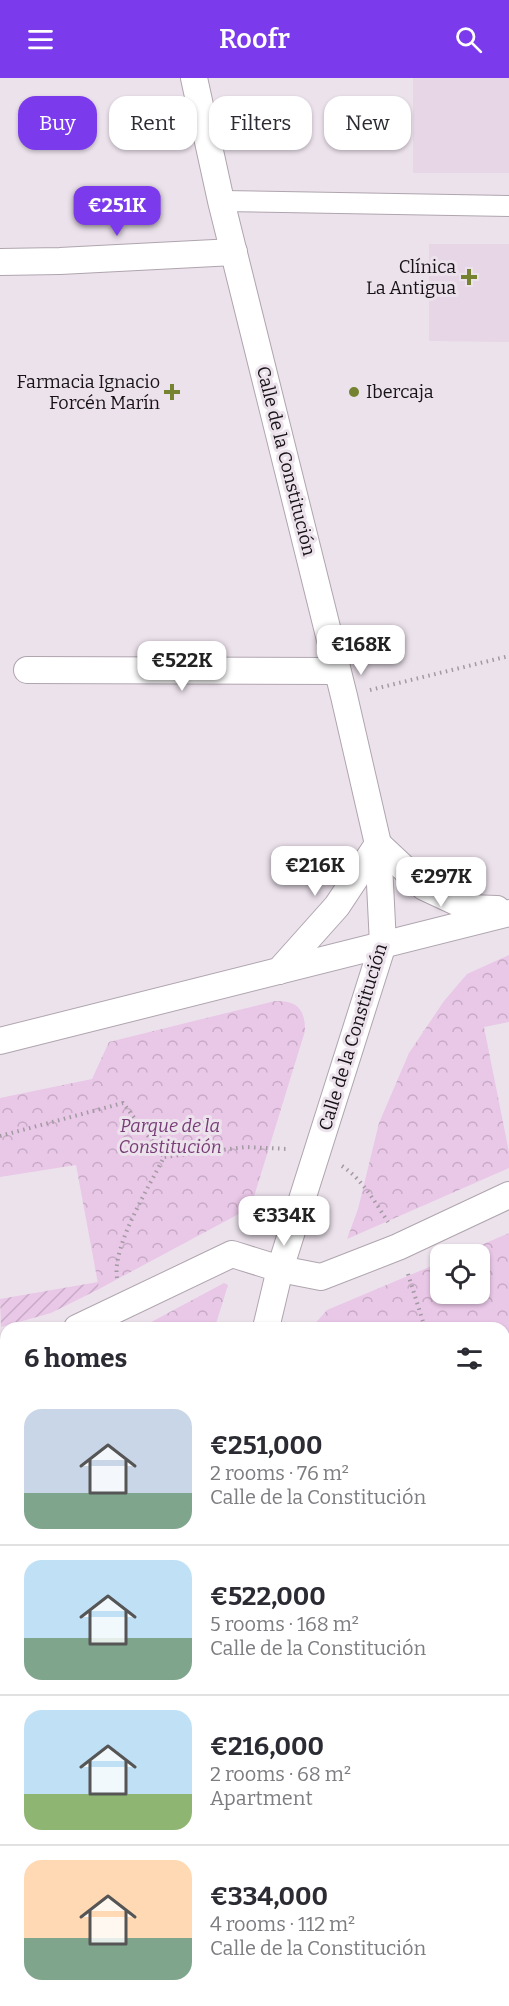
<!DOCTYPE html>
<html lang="en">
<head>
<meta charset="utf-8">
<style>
	body { margin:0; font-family:Bitter,serif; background:#f7f7f7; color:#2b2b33; height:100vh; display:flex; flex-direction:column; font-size:22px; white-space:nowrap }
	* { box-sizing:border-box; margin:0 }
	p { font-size:20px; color:#7c7c81 }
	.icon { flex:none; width:33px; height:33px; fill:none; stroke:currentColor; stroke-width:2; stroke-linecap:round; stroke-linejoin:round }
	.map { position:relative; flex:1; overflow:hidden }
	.sheet { position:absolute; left:0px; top:1244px; width:510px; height:686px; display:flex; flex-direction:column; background:#fff; border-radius:18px 18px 0 0; box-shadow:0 2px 4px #0004 }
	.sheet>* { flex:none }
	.top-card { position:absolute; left:18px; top:18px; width:474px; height:54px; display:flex; gap:12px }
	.fabs { position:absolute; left:430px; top:1166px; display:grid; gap:12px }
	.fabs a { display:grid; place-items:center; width:60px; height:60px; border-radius:12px; background:#fff; box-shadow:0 2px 4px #0004; font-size:30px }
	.price { position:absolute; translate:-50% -51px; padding:0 14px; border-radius:12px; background:#fff; color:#222; font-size:20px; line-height:39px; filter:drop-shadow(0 2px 3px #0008) }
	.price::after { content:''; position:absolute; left:50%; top:36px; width:18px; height:14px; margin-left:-9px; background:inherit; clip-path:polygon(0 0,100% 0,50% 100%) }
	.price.active { background:#7c3aed; color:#fff }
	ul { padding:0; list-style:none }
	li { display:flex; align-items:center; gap:18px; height:150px; padding:0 24px }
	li+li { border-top:2px solid #e1e1e2 }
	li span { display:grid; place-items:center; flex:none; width:168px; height:120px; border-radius:18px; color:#555 }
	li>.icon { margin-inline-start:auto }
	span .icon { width:72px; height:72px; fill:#fffc; stroke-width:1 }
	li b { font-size:26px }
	h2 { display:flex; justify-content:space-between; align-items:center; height:72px; padding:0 24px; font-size:26px }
	.pill { padding:0 21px; border-radius:18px; background:#fff; box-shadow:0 2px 4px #0004; font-size:21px; line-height:54px }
	.pill.active { background:#7c3aed; color:#fff }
	header { display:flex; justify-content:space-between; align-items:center; height:78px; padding:0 24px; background:#7c3aed; color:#fff; font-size:27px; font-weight:600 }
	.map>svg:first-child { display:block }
	.built { fill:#e7d6e6 }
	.park { fill:url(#park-crowns) }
	.garden { fill:url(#garden-furrows) }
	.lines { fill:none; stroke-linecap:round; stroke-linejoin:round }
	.pedestrian-casing { stroke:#afa5ae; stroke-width:22 }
	.minor-casing { stroke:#afa5ae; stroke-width:28 }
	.path { stroke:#a29aa2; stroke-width:4; stroke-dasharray:1.5 4.5; stroke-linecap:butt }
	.pedestrian { stroke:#fff; stroke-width:20 }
	.minor { stroke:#fff; stroke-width:26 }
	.poi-dot { fill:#758331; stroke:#ece2ec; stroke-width:2 }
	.labels { text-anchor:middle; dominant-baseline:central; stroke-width:6; stroke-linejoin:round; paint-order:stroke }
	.poi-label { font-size:18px; fill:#161215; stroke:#ece2ec; text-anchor:end }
	.street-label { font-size:18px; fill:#161215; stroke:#ece2ec }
	.park-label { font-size:18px; font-style:italic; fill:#773c76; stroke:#ece2ec }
</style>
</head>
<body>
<header><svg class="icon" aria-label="menu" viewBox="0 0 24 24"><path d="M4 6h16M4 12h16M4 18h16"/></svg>Roofr<svg class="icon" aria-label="search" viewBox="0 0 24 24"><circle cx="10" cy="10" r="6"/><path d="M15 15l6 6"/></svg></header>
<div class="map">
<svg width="509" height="1928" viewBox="0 0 509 1928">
	<defs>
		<pattern id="park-crowns" width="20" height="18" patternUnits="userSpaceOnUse" patternTransform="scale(1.5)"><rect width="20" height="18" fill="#e9c7e7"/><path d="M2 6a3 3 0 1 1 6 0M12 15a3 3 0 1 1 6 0" fill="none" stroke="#c7aac5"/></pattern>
		<pattern id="garden-furrows" width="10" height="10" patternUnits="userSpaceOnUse" patternTransform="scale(1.5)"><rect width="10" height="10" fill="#e9c7e7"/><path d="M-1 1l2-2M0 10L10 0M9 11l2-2" fill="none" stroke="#c7aac5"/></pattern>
	</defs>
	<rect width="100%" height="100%" fill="#ece2ec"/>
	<g class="built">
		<rect x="413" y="0" width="96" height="95"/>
		<path d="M 429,166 L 509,166 L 509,264 L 429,263 Z"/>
	</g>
	<g class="park">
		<path d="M 509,877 L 509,944 L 484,949 L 509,1074 L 509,1090 L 347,1161 L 358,1131 L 379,1045 L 409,975 L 444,923 L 467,896 Z"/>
		<path d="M 275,923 C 297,923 305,930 305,953 L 252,1125 L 248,1131 L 99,1211 L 76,1087 L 0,1099 L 0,1020 L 92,1001 L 109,964 Z"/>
		<path d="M 509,1155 L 509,1402 L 504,1400 L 504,1250 L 312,1249 L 327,1232 L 441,1184 L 441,1215 L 480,1215 L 480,1176 L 460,1176 Z"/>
		<path d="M 224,1205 L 228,1207 L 215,1249 L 142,1249 Z"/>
		<path d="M 6,1466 L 6,1923 L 363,1923 L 376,1928 L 0,1928 L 0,1467 Z"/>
	</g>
	<g class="garden">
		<path d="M 98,1204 L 99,1211 L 51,1235 L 1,1249 L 0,1221 Z"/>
		<path d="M 504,1574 L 509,1577 L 509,1633 L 504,1631 Z"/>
		<path d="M 504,1739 L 509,1741 L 509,1777 L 504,1789 Z"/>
	</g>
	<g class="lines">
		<g class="pedestrian-casing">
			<path id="pedestrian" d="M 221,123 L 509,128"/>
		</g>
		<g class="minor-casing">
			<g id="minor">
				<path d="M 194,0 L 221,123 L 344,618 L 378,766 L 383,866 L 280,1191 L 266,1250"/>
				<path d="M 0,184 L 60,183 L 234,174"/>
				<path d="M 27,592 L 337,593"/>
				<path d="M 279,893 L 337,828 L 378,766 L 424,809 L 469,830 L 497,831"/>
				<path d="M 0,963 L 509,835"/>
				<path d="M 77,1250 L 232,1176 L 280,1191 L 321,1199 L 398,1169 L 509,1117"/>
				<path d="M 0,1282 L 6,1281"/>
				<path d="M 504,1689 L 509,1691"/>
			</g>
		</g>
		<g class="path">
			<path d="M 370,612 L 509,578"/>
			<path d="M 0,1058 L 123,1025 L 164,1079"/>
			<path d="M 342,1088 C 362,1101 375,1124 388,1144"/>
			<path d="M 408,1196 L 425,1250"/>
			<path d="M 117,1200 C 112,1168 149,1109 164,1079 L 246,1069 L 288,1071"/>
			<path d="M 504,1256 L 509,1257"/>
			<path d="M 0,1569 L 6,1573"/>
			<path d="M 157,1923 L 163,1928"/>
			<path d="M 66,1928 L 72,1923"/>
		</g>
		<use href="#pedestrian" class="pedestrian"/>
		<use href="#minor" class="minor"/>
	</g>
	<g class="poi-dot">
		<path d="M466 190h6v6h6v6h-6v6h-6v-6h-6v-6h6z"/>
		<path d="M169 305h6v6h6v6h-6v6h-6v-6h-6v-6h6z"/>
		<circle cx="354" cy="314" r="6"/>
	</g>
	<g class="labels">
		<g class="poi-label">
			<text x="456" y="189">Clínica<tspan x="456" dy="21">La Antigua</tspan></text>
			<text x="160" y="304">Farmacia Ignacio<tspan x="160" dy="21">Forcén Marín</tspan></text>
			<text x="366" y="314" text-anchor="start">Ibercaja</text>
		</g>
		<g class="street-label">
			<text transform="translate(286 383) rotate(76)">Calle de la Constitución</text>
			<text transform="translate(353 959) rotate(-73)">Calle de la Constitución</text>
		</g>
		<g class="park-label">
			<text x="170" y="1048">Parque de la<tspan x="170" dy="21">Constitución</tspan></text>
		</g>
	</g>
</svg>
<div class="fabs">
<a><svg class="icon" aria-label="locate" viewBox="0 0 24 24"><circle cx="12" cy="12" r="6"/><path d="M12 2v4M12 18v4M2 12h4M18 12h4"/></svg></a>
</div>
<b class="price active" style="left:117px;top:159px">€251K</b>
<b class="price" style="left:361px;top:598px">€168K</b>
<b class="price" style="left:182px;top:614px">€522K</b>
<b class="price" style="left:315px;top:819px">€216K</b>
<b class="price" style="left:441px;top:830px">€297K</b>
<b class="price" style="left:284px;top:1169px">€334K</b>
<div class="top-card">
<a class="pill active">Buy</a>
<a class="pill">Rent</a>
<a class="pill">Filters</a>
<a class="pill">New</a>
</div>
<section class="sheet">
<h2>6 homes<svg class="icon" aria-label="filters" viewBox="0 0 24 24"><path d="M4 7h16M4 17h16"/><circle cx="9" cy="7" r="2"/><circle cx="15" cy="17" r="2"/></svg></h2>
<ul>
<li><span style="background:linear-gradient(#c9d6e8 70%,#7fa58c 0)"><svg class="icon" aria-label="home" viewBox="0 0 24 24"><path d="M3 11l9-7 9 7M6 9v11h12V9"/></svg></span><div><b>€251,000</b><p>2 rooms · 76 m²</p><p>Calle de la Constitución</p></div></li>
<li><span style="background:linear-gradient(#bfe0f5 65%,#7fa58c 0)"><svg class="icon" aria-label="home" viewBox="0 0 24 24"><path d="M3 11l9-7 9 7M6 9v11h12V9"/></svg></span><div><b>€522,000</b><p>5 rooms · 168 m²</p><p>Calle de la Constitución</p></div></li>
<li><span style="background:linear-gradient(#bfe0f5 70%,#8fb573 0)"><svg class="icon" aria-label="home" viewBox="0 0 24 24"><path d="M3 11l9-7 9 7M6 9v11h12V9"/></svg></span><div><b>€216,000</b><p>2 rooms · 68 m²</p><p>Apartment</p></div></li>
<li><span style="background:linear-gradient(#ffd9b3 65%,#7fa58c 0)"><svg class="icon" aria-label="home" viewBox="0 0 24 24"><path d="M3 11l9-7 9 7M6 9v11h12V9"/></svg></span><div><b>€334,000</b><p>4 rooms · 112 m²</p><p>Calle de la Constitución</p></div></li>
</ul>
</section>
</div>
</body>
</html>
